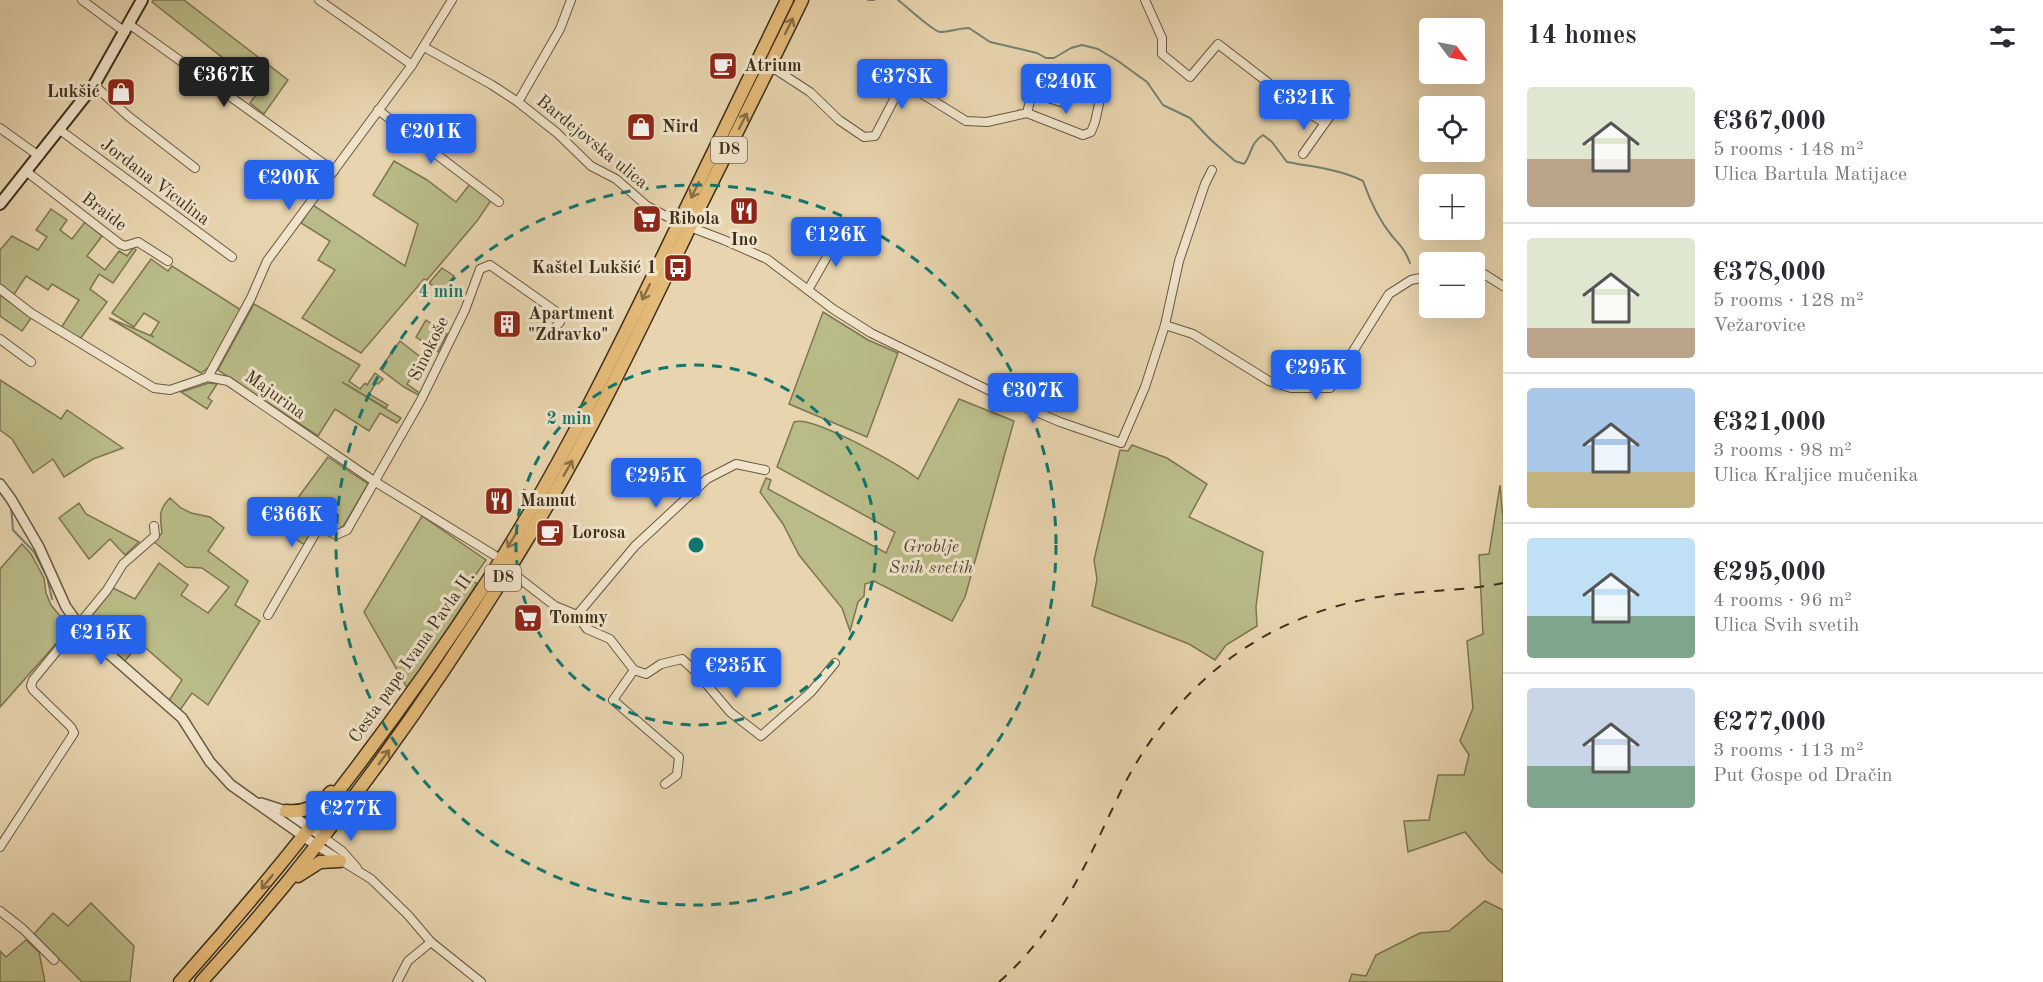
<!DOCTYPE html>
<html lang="en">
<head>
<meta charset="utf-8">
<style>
	body { margin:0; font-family:"Old Standard TT",serif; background:#f2f2f3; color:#2b2b33; height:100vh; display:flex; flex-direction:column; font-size:22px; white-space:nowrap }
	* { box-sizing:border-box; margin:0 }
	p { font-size:20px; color:#7c7c81 }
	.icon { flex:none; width:33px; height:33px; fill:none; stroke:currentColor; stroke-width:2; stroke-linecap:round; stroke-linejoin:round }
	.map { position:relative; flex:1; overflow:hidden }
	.side { display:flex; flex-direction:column; background:#fff; width:540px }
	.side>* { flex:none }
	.needle { width:39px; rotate:122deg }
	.buttons { position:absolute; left:1419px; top:18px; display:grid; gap:12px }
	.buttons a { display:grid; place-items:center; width:66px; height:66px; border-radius:6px; background:#fff; box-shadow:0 6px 24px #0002; font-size:30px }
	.price { position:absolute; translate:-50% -51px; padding:0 14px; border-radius:6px; background:#2563eb; color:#fff; font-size:20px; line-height:39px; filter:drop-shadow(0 2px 3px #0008) }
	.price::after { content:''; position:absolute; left:50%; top:36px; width:18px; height:14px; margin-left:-9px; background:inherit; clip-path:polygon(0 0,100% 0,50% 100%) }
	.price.current { background:#222; color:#fff }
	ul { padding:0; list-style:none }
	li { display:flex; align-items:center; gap:18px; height:150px; padding:0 24px }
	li+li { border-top:2px solid #e1e1e2 }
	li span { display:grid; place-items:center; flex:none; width:168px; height:120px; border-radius:6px; color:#555 }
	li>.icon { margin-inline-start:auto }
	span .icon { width:72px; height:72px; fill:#fffc; stroke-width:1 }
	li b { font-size:26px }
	h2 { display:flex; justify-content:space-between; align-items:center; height:72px; padding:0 24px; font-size:26px }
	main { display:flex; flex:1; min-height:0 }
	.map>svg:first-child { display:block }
	.green { fill:#b9bc88; stroke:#7c7652; stroke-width:1.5 }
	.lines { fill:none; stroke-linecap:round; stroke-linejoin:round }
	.stream { stroke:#738271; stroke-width:2 }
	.minor-casing { stroke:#685841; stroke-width:10 }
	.tertiary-casing { stroke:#685841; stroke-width:12 }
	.secondary-casing { stroke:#3e2f1c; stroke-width:14 }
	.primary-casing { stroke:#3e2f1c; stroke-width:15 }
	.minor { stroke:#f0e4cb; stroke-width:8 }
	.tertiary { stroke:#f0e4cb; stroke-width:9 }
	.secondary { stroke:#f0e4cb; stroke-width:10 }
	.primary { stroke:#e4ba78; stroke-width:12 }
	.rail { stroke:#3e2f1c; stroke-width:2; stroke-dasharray:10 10; stroke-linecap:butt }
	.oneway { stroke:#896e45 }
	.ring { fill:none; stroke:#0f766e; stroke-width:3; stroke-dasharray:10 8 }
	.labels { text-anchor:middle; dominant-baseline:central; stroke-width:6; stroke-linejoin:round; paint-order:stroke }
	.shield { fill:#f0e4cb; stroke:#736550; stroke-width:1.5 }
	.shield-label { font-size:16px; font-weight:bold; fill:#3e2f1c }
	.poi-label { font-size:18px; font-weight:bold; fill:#3e2f1c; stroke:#f0e4cb; text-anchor:start }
	.street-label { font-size:18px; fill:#3e2f1c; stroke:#f0e4cb }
	.park-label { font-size:18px; font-style:italic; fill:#574b32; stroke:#f0e4cb }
	.centre { fill:#0f766e; stroke:#f0e4cb; stroke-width:3 }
	.ring-label { font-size:18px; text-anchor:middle; font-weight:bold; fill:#0f766e; stroke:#f0e4cb; stroke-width:6; stroke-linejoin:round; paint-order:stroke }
</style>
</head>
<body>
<main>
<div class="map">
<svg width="1503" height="982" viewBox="0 0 1503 982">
	<rect width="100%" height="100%" fill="#e8d5af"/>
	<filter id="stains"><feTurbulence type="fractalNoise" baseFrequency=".00333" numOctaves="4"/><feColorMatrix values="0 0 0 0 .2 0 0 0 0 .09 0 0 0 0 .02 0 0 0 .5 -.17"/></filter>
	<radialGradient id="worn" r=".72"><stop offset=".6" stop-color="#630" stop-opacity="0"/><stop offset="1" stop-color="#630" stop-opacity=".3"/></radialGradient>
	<g class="green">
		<path d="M 154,0 L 184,0 L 288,80 L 264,114 L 250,103 L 261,88 L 152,2 Z"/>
		<path d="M 394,161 L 427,180 L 456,202 L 470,184 L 492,199 L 477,221 L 427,280 L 424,279 L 361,353 L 302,318 L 335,270 L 318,260 L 330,241 L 301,223 L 313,205 L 405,266 L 418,224 L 373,195 Z"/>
		<path d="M 51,209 L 67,220 L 60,230 L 72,239 L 85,222 L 102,236 L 87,256 L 105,270 L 119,251 L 127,256 L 133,248 L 136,250 L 113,283 L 99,274 L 90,289 L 107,302 L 80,339 L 61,328 L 79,300 L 52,284 L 48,290 L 26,276 L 13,296 L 0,286 L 0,250 L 12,236 L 38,250 L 47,237 L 36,230 Z"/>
		<path d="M 151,259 L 168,271 L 172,266 L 241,310 L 209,367 L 201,373 L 109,318 L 154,337 L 151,335 L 159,322 L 144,313 L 134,327 L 112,313 Z"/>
		<path d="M 442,268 L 454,276 L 443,292 L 429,283 Z"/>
		<path d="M 0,295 L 32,317 L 22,331 L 0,316 Z"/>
		<path d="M 254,304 L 360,365 L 349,381 L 360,389 L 365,383 L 367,385 L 375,373 L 383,379 L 378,384 L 376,383 L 369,394 L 388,405 L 386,408 L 342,382 L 401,418 L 397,423 L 380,413 L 369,431 L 335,409 L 318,436 L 218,370 Z"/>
		<path d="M 823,312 L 868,340 L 898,353 L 867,437 L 789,404 Z"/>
		<path d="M 426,320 L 447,334 L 438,352 L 416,337 Z"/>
		<path d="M 400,341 L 423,359 L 407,384 L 421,394 L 420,396 L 404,387 L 380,369 Z"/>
		<path d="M 0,380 L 61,419 L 67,410 L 123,448 L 93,459 L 64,477 L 53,459 L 33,473 L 12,439 L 0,430 Z"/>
		<path d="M 209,383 L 217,384 L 208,398 L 212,401 L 207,409 L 181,392 Z"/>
		<path d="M 959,399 L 1014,421 L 965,597 L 952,621 L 874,581 L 865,584 L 864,596 L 858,602 L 850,631 L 842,608 L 799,555 L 783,524 L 760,492 L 766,478 L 771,480 L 768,489 L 886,553 L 895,532 L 777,467 L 794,422 C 812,415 901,465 918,479 Z"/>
		<path d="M 1132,445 L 1167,458 L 1207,484 L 1189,517 L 1263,552 L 1256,607 L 1257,626 L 1226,645 L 1215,660 L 1189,644 L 1092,606 L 1097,579 L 1094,560 L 1120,450 L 1128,451 Z"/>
		<path d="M 328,457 L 368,484 L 344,525 L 337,531 L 319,522 L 305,545 L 279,529 L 300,495 Z"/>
		<path d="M 1500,485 L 1503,519 L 1503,873 L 1488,860 L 1465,832 L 1408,852 L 1404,821 L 1429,820 L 1438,775 L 1464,775 L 1469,755 L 1460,741 L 1473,708 L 1467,641 L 1483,634 L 1479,555 L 1489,554 Z"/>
		<path d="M 170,498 L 181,508 L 191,513 L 210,517 L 224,528 L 208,551 L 248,581 L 235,605 L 260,621 L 208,705 L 192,693 L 180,710 L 168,702 L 182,680 L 140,643 L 124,662 L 84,626 L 113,588 L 135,599 L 159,563 L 188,585 L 181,595 L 208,613 L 229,587 L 202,568 L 186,567 L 154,542 L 162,533 C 160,517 158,510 170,498 Z"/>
		<path d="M 79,503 L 86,514 L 139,542 L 125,555 L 110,539 L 89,559 L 59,518 Z"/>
		<path d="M 422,516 L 486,560 L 472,580 L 477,584 L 408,689 L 364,612 Z"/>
		<path d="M 22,544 L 31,554 L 44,578 L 46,593 L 51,605 L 70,628 L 0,707 L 0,569 Z"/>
		<path d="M 1485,901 L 1503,910 L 1503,982 L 1349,982 L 1352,974 L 1366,976 L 1376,955 L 1420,933 L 1449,931 Z"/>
		<path d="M 91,903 L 134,946 L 130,982 L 82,982 L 34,934 L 53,913 L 68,926 Z"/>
		<path d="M 26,940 L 39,952 L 45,982 L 0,982 L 0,951 L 6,957 Z"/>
	</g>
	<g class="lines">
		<g class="stream">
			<path d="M 868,0 L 874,0"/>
			<path d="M 898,0 C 906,6 933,31 940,32 C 949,32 960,28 969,28 L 990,42 L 1037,53 L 1046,58 L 1054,58 L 1071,48 L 1082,45 L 1098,49 L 1118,61 L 1147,82 L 1163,105 L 1190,118 L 1211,140 L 1235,161 L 1244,164 C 1252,154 1250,143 1263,135 L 1272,142 L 1287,162 C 1313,167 1339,169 1363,181 C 1370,201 1379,220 1392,236 C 1401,246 1405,250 1410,263"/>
			<path d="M 0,492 L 7,502"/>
			<path d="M 11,506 L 13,530 L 34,552 L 47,577 L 52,599"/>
		</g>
		<g class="minor-casing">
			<g id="minor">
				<path d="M 82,0 L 125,32"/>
				<path d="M 319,0 L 412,65"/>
				<path d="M 1145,0 L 1162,38 L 1162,54 L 1190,77 L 1218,44 L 1305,111 L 1325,123 L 1345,95"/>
				<path d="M 129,24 L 334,171"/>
				<path d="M 424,47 L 492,85 L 518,102 L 557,133 L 591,166 L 616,179 L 647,206 L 679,223"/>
				<path d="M 770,66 L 810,92 L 839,120 L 864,137 L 875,136 L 903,82 L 966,121 L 987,122 L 1027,113 L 1032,93 L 1064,103"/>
				<path d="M 94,85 L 128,116 L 195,168"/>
				<path d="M 518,102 L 560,29 L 571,0"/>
				<path d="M 378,110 L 499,202"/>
				<path d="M 1027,113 L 1083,135 L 1091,132 L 1095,122 L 1099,104"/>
				<path d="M 0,128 L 39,156"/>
				<path d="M 60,130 L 232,257"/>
				<path d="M 1303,154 L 1325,123"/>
				<path d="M 27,172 L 120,244 L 125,246 L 138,242 L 168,261"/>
				<path d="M 690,227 L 724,240 L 767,259 L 833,309 L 871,333 L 914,354 L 1013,402 L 1060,422 L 1121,443 L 1145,387 L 1165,325 L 1179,261 L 1205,184 L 1212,170"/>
				<path d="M 1474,274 L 1484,274 L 1503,286"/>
				<path d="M 0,289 L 31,313 L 154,388 L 170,390 L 208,377 L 228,381 L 374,481 L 494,555"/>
				<path d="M 808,290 L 841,232"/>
				<path d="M 1165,325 L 1193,334 L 1269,381 L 1291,388 L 1330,388 L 1389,294 L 1411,280 L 1430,276"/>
				<path d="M 0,339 L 31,362"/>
				<path d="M 208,377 L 251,298 L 267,261 L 412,65 L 452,0"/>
				<path d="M 515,575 L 555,606 L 577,615 L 587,629 L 610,639 L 634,670 L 646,674 L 661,664 L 682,659 L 697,673 L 730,712 L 761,736 L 811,692 L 835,663"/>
				<path d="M 268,615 L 319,527 L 322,527 L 336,535 L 347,530 L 421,400 L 465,310 L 480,269 L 490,265 L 561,315 L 560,322 L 550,333"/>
				<path d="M 577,615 L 635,546 L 707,479 L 736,464 L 765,470"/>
				<path d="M 634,670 L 613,700 L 679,757 L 677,775 L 665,784"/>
				<path d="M 323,837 L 342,851 L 357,868"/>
				<path d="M 316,845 L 371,879 L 408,915 L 431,942 L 481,982"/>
				<path d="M 0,847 L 74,733 L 71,727 L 33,690 L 31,686 L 33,680 L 107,590 L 123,564 L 155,536 L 154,526"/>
				<path d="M 0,911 L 23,929 L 54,960"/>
				<path d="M 397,982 L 408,961 L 431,942"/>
			</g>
		</g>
		<g class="tertiary-casing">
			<g id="tertiary">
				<path d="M 0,484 L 11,499 L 39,547 L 66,607 L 84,632 L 182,718 L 210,762 L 231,785 L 316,845"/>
				<path d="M 261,803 L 286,811 L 323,837"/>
			</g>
		</g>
		<g class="secondary-casing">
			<path id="secondary" d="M 0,204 L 94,85 L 142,0"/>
		</g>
		<g class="primary-casing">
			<g id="primary">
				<path d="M 286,811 C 303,813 320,806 331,792"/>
				<path d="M 298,876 L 320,862 L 340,861"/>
				<path d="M 180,982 C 293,855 396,722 488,580 C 560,469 618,349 675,231 C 712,154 750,77 787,0"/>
				<path d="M 201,982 C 326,845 435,692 531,533 C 590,436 639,332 689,229 C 726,153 765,77 802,0"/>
			</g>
		</g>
		<use href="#minor" class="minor"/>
		<use href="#tertiary" class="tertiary"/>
		<use href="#secondary" class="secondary"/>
		<use href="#primary" class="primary"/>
		<path class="rail" d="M 999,982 C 1058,930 1085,866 1118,797 C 1169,691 1256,619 1372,598 C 1415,590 1460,592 1503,583"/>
	</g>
	<defs><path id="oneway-shaft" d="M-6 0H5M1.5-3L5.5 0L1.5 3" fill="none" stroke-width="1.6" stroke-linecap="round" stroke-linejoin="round" transform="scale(1.5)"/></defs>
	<g class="oneway">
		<use href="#oneway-shaft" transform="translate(789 26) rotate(-64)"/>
		<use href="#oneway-shaft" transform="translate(743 121) rotate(-63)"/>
		<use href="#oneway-shaft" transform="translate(695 190) rotate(116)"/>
		<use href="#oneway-shaft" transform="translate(646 292) rotate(116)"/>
		<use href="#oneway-shaft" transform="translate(568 468) rotate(-60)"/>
		<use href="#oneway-shaft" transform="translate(512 540) rotate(121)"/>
		<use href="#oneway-shaft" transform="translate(384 757) rotate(-54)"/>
		<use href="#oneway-shaft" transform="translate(267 882) rotate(129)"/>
	</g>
	<g class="ring">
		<circle cx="696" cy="545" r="180"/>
		<circle cx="696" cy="545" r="360"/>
	</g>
	<defs>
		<g id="cafe-square" transform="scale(1.5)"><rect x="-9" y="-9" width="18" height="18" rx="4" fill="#8f2418" stroke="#f0e4cb"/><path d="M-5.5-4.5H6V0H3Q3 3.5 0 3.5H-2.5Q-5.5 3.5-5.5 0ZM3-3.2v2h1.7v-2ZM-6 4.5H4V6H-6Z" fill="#fff"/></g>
		<g id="shop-square" transform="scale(1.5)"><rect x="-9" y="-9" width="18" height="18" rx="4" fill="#8f2418" stroke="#f0e4cb"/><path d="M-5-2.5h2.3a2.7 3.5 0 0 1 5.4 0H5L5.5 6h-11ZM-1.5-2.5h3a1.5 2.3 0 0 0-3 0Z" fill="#fff"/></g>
		<g id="restaurant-square" transform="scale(1.5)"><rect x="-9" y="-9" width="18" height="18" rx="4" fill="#8f2418" stroke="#f0e4cb"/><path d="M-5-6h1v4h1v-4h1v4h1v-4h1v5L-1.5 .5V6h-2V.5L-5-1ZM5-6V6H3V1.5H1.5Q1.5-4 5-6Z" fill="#fff"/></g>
		<g id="supermarket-square" transform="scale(1.5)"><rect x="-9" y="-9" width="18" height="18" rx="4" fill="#8f2418" stroke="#f0e4cb"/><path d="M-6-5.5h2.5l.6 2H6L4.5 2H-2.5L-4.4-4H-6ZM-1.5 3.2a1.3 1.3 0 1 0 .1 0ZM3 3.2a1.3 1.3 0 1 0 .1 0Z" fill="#fff"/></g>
		<g id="bus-square" transform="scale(1.5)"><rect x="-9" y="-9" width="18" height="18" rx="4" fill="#8f2418" stroke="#f0e4cb"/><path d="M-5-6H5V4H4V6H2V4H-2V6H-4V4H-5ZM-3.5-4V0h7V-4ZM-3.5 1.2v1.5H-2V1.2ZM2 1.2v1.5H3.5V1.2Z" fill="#fff"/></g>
		<g id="building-square" transform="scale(1.5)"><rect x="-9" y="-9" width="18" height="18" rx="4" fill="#8f2418" stroke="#f0e4cb"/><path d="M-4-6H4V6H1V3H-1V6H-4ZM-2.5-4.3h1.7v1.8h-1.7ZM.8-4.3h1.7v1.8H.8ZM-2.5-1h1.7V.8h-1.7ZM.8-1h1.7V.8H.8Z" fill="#fff"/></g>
	</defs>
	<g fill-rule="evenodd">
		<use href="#cafe-square" x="723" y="66"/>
		<use href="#shop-square" x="121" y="92"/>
		<use href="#shop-square" x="641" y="127"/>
		<use href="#restaurant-square" x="744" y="211"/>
		<use href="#supermarket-square" x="647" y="219"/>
		<use href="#bus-square" x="678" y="268"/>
		<use href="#building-square" x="507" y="324"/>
		<use href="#restaurant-square" x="499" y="501"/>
		<use href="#cafe-square" x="550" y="533"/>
		<use href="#supermarket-square" x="528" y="618"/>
	</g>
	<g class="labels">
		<g class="shield">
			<rect x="711" y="137" width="36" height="26" rx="4.5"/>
			<rect x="485" y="565" width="36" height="26" rx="4.5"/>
		</g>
		<g class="shield-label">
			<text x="729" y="150">D8</text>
			<text x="503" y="578">D8</text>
		</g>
		<g class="poi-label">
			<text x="744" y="66">Atrium</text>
			<text x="100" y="92" text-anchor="end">Lukšić</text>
			<text x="662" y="127">Nird</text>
			<text x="668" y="219">Ribola</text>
			<text x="744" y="240" text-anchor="middle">Ino</text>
			<text x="657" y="268" text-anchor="end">Kaštel Lukšić 1</text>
			<text x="528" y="314">Apartment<tspan x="528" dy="21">"Zdravko"</tspan></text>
			<text x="520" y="501">Mamut</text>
			<text x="571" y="533">Lorosa</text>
			<text x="549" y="618">Tommy</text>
		</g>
		<g class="street-label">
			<text transform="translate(592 142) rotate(39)">Bardejovska ulica</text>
			<text transform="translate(155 182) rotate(37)">Jordana Viculina</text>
			<text transform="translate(104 212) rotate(37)">Braide</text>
			<text transform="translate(429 349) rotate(-64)">Sinokoše</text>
			<text transform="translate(275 395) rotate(35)">Majurina</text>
			<text transform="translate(412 657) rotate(-55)">Cesta pape Ivana Pavla II.</text>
		</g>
		<g class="park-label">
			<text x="931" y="547">Groblje<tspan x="931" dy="21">Svih svetih</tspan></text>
		</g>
	</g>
	<circle cx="696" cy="545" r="9" class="centre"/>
	<g class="ring-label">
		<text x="441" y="297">4 min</text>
		<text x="569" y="424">2 min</text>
	</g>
	<rect width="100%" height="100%" filter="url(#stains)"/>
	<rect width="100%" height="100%" fill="url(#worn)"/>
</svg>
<div class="buttons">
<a><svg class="needle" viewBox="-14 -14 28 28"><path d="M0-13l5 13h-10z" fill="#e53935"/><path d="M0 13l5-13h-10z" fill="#7c7c81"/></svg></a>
<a><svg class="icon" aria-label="locate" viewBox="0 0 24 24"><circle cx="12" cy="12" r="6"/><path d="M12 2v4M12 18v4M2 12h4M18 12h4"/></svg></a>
<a>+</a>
<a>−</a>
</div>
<b class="price current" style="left:224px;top:108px">€367K</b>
<b class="price" style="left:902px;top:110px">€378K</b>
<b class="price" style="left:1066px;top:115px">€240K</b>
<b class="price" style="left:1304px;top:131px">€321K</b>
<b class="price" style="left:431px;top:165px">€201K</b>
<b class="price" style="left:289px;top:211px">€200K</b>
<b class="price" style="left:836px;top:268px">€126K</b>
<b class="price" style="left:1316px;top:401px">€295K</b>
<b class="price" style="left:1033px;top:424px">€307K</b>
<b class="price" style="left:656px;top:509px">€295K</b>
<b class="price" style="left:292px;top:548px">€366K</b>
<b class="price" style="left:101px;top:666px">€215K</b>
<b class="price" style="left:736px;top:699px">€235K</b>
<b class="price" style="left:351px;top:842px">€277K</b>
</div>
<section class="side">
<h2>14 homes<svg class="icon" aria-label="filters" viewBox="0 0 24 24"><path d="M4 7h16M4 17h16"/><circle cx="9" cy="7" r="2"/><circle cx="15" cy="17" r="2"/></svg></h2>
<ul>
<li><span style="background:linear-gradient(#dfe7d0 60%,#b9a48a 0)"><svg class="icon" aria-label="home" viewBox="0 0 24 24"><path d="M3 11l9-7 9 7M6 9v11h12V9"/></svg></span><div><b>€367,000</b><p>5 rooms · 148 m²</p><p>Ulica Bartula Matijace</p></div></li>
<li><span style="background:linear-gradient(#dfe7d0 75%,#b9a48a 0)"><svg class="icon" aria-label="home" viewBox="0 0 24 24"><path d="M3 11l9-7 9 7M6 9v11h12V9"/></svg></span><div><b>€378,000</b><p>5 rooms · 128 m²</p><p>Vežarovice</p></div></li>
<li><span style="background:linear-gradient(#a9c7e8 70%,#c2b280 0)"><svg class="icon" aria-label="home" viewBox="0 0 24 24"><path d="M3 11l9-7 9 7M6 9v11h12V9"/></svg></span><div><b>€321,000</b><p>3 rooms · 98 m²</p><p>Ulica Kraljice mučenika</p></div></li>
<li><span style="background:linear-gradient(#bfe0f5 65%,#7fa58c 0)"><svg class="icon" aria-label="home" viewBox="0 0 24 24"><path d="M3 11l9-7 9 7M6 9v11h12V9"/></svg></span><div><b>€295,000</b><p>4 rooms · 96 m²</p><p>Ulica Svih svetih</p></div></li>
<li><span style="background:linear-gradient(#c9d6e8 65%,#7fa58c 0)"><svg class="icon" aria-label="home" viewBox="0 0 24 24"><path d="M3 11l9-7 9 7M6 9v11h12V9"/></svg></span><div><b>€277,000</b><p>3 rooms · 113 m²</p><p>Put Gospe od Dračin</p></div></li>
</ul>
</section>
</main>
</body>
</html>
